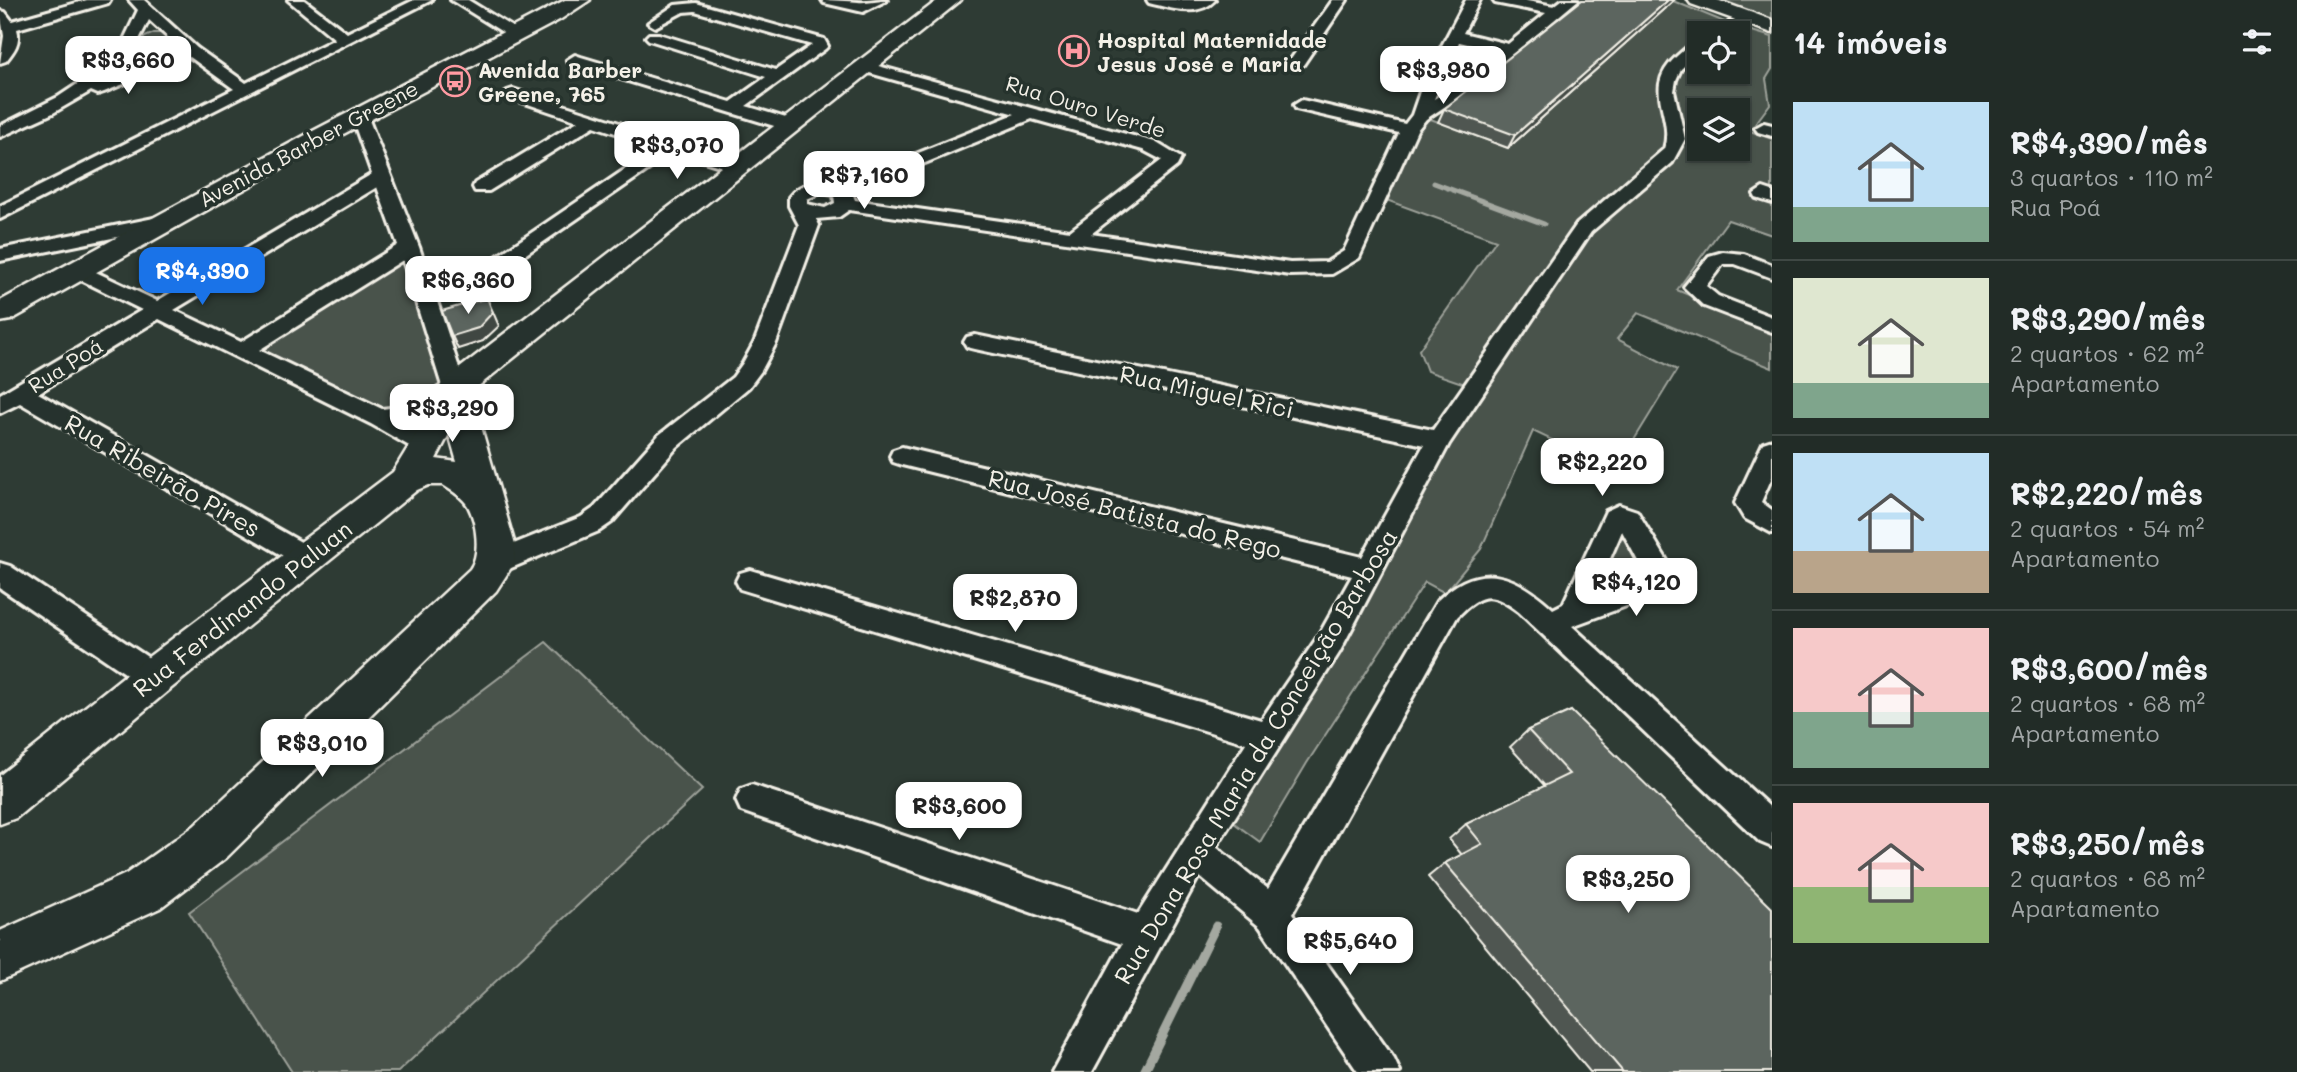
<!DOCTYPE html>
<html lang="pt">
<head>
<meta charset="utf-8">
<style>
	body { margin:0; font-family:Mali,sans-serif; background:#2a342f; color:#f1f3f6; height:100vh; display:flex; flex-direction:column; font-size:26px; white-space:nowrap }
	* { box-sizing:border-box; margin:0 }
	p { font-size:23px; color:#a2a7a7 }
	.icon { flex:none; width:38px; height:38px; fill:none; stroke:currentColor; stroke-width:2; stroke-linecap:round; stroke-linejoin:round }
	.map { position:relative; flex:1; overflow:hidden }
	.sheet { display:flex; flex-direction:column; background:#222c27; width:525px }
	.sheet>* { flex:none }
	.fabs { position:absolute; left:1687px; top:21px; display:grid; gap:14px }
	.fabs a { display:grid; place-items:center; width:63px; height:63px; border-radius:0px; background:#222c27; box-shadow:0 2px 5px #0004,0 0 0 2px #3f4844; font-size:35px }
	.price { position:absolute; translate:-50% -60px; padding:0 16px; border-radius:14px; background:#fff; color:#222; font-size:23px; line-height:46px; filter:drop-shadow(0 2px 4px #0008) }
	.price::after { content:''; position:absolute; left:50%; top:42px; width:21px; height:16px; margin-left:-10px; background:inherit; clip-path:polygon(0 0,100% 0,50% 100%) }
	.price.current { background:#1a73e8; color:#fff }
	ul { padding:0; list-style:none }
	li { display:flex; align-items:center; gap:21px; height:175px; padding:0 21px }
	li+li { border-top:2px solid #3f4844 }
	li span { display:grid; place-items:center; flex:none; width:196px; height:140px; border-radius:0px; color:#555 }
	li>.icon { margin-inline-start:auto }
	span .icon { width:84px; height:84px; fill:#fffc; stroke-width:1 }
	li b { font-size:30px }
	h2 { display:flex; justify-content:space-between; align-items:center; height:84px; padding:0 21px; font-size:30px }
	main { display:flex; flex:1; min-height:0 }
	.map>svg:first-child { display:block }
	.green { fill:#48524c; stroke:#9ea29a; stroke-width:2; fill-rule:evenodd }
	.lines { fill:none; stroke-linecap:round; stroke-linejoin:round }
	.stream-far1 { stroke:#a4a8a0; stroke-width:5 }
	.stream { stroke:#a4a8a0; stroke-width:9 }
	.street-casing { stroke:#f4f1e8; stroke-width:6 }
	.secondary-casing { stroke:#f4f1e8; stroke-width:5 }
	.street { fill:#26332d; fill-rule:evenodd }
	.secondary { fill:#26332d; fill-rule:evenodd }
	.wall { fill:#4f5751; stroke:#f4f1e8; stroke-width:2 }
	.shaded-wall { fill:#404742; stroke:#f4f1e8; stroke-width:2 }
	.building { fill:#5c655e; stroke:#f4f1e8; stroke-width:2 }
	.labels { text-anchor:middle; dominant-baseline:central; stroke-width:7; stroke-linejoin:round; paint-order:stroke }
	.far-poi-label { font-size:21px; font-weight:bold; fill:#f4f1e8; stroke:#26332d; text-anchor:start }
	.far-street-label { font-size:21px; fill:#f4f1e8; stroke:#26332d }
	.street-label { font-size:24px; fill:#f4f1e8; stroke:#26332d }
</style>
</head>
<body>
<main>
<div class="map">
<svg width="1772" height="1072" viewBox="0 0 1772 1072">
	<rect width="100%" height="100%" fill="#2e3b34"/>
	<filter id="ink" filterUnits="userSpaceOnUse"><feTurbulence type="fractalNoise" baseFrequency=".0143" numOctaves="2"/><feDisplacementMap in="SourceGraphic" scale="14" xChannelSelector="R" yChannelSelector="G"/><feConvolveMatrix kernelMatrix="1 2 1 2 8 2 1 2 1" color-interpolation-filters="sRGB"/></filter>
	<g filter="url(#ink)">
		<g class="green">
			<path d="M 1717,0 L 1772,0 L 1772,19 Z"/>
			<path d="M 1673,1 L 1732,25 L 1772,37 L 1772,69 L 1766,79 L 1770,104 L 1750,131 L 1772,139 L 1772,235 L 1728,220 L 1677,290 L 1772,330 L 1772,368 L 1638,313 L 1617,339 L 1677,370 L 1623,458 L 1606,466 L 1533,431 L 1481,549 L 1445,593 L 1425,582 L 1307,763 L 1260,842 L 1219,812 L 1474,387 L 1427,371 L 1419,350 L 1496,240 L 1378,197 L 1420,115 L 1508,148 ZM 1699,33 L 1738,33 L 1738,72 L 1699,72 ZM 1699,110 L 1738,110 L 1738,149 L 1699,149 Z"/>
			<path d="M 154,33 L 164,33 L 182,51 L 127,72 L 120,72 L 118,69 L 145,37 Z"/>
			<path d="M 1458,38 L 1501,48 L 1458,86 L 1437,83 Z"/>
			<path d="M 406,255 L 449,386 L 421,403 L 384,414 L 251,351 Z"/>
			<path d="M 1624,520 L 1656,581 L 1584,599 Z"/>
			<path d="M 546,642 L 702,790 L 398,1072 L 292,1072 L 189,912 Z"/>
		</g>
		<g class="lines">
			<path class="stream-far1" d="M 1434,183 L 1544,224"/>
			<path class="stream" d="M 1144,1072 L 1216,926"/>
			<g class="street-casing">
				<g id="street">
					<path d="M 87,0 L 110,0 L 108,3 L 17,29 C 21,42 14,51 6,61 L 0,63 L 4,36 L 0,11 L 5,12 L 12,21 Z"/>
					<path d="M 129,0 L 144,0 L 197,48 L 246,83 L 335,39 L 288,0 L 304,0 L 347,33 L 414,0 L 432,0 L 0,219 L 0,206 L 234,89 L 190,57 L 104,92 L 98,94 L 91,91 L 53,113 L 0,137 L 0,126 L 58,97 L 103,67 L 120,48 L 138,10 ZM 149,20 L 182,50 L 107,80 L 130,57 Z"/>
					<path d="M 451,0 L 468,0 L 525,35 L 517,40 L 512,38 Z"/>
					<path d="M 822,0 C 834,0 846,1 858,2 C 866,3 878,0 887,0 L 863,12 L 824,3 Z"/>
					<path d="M 1147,0 L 1215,0 C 1198,18 1170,8 1149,3 Z"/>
					<path d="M 1333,0 L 1347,0 L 1303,65 L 1291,65 L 1289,62 Z"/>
					<path d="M 1466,0 L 1480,0 L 1463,33 L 1508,44 L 1546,13 L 1495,3 L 1493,0 L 1522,0 L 1554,6 L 1562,0 L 1578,0 L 1470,90 L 1426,119 L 1417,130 L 1359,258 L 1332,274 L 1290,275 L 849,210 L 839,217 L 816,219 L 819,225 L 776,343 L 761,371 L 749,387 L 677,447 L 612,522 L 599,531 L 504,571 L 495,574 L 486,571 L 482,563 L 486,555 L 581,517 L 594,508 L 659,435 L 733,377 L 743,363 L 754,343 L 799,225 L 789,206 L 789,197 C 802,180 820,181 839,185 L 1015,114 L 859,70 L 857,67 L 859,64 L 871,64 L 1155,142 L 1181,158 L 1177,166 L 1091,234 L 1290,263 L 1327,262 L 1344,251 L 1399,133 L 1296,109 L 1294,105 L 1302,100 L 1405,124 L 1412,115 L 1424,80 ZM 1459,42 L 1499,51 L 1458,84 L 1434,99 ZM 1032,119 L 1143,150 L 1162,160 L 1070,231 L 855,200 L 852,193 ZM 820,193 L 834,195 L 835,203 L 825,208 L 807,204 L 807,199 Z"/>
					<path d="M 696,3 L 824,39 L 828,46 L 825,49 L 746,106 L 796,121 L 799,125 L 796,129 L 784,129 L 569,63 L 567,60 L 575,55 L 581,57 L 731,102 L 766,77 L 649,40 L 646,37 L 649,34 L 659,34 L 776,70 L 812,45 L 695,11 L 683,12 L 655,27 L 648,23 L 675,5 Z"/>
					<path d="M 1746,14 L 1753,18 L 1751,21 L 1728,33 L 1709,33 Z"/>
					<path d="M 1699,40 L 1699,53 L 1681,69 L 1676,80 L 1674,91 L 1685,139 L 1672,163 L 1591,232 L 1449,444 L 1339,653 L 1216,847 L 1268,889 L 1437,601 C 1479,560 1514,573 1553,609 L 1563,604 L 1606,511 L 1619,505 L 1637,511 L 1674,572 L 1674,582 L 1670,590 L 1572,626 L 1772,809 L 1772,847 L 1760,842 L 1519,612 C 1492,591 1481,592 1457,617 L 1292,914 L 1394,1059 L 1400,1072 L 1358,1072 L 1260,927 L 1199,876 L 1092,1072 L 1052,1072 L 1122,944 L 741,811 L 736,800 L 741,789 L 752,785 L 1138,914 L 1246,743 L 740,589 L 736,581 L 740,573 L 750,570 L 1261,720 L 1319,635 L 1352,576 L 902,465 L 893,462 L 890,456 L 893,450 L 902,447 L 1362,557 L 1424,445 L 975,349 L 967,347 L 964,342 L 967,337 L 975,335 L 1433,430 L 1577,224 L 1664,149 C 1675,114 1640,89 1677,56 C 1684,50 1690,43 1699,40 ZM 1622,531 L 1646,576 L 1595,593 Z"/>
					<path d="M 513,89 L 742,162 L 745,166 L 736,171 L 674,152 L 510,265 L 496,265 L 493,261 L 496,257 L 658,147 L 594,126 L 489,191 L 475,191 L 473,187 L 475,183 L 578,121 L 507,97 L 505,94 L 507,91 Z"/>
					<path d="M 359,110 L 367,115 L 419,247 L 466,389 L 462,395 L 418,419 L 405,422 L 436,439 L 439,445 L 436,451 L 427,454 L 418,451 L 371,424 L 159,319 L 38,393 L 315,550 L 319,557 L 315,564 L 306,568 L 297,564 L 20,403 L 0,413 L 0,394 L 142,310 L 69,274 L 66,270 L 69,266 L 83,266 L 157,301 L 372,174 L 351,115 ZM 377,187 L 398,245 L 241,342 L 174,310 ZM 403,260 L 442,386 L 405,406 L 382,409 L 259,350 Z"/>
					<path d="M 1764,123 L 1772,125 L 1772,136 L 1758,132 L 1755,128 Z"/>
					<path d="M 1763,188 L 1772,191 L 1772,203 L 1756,198 L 1754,194 Z"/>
					<path d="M 159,217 L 166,219 L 169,223 L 166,227 L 0,261 L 0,249 Z"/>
					<path d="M 1723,252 L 1744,254 L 1772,265 L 1772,278 L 1735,264 L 1723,264 L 1706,286 L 1718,296 L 1772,317 L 1772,332 L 1704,306 L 1684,287 L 1709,256 Z"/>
					<path d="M 1772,440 L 1772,477 L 1761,502 L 1772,510 L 1772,533 L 1744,518 L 1735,503 L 1763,443 Z"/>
					<path d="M 0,563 L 10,566 L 164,668 L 169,677 L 164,686 L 154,690 L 144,686 L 0,588 Z"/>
				</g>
			</g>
			<g class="secondary-casing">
				<g id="secondary">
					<path d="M 565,0 L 590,0 L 561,19 L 330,141 L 11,320 L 0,322 L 0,301 L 313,131 Z"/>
					<path d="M 938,0 L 961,0 L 471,392 L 515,545 L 514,563 L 496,591 L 226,858 L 160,908 L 0,981 L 0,931 L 126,874 L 194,826 L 470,569 C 481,554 477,523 468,506 C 463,497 451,490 443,485 L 429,485 L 417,490 L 169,690 L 16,818 L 0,824 L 0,775 L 139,664 L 393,472 L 412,441 L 443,381 ZM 449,434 L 457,462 L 436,459 Z"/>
					<path d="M 1688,0 L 1717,0 L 1772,20 L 1772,33 L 1691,4 Z"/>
				</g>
			</g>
			<use href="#street" class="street"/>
			<use href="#secondary" class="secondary"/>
		</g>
		<g class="wall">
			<path d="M 1582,0 L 1674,0 L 1508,148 L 1438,122 L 1444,109 Z"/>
			<path d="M 1571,711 L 1772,1072 L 1590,1072 L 1428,877 L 1445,863 L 1462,855 L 1449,839 L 1466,824 L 1545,786 L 1510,747 L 1528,730 Z"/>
		</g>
		<g class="shaded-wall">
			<path d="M 1668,0 L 1674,0 L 1508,148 L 1515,135 Z"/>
			<path d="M 493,312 L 499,326 L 483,341 L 458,349 L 452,336 Z"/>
		</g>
		<g class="building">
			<path d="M 1582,0 L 1668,0 L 1515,135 L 1444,109 Z"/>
			<path d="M 487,298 L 493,312 L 478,328 L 452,336 L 442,311 Z"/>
			<path d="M 1571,711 L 1772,908 L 1772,1072 L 1623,1072 L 1445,863 L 1482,844 L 1466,824 L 1569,774 L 1528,730 Z"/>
		</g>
	</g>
	<defs>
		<g id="hospital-ring" transform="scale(1.575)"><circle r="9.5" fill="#26332d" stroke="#ff9aa2" stroke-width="1.5"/><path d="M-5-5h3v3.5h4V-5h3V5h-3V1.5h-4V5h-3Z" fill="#ff9aa2"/></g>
		<g id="bus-ring" transform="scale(1.575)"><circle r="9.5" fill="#26332d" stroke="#ff9aa2" stroke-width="1.5"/><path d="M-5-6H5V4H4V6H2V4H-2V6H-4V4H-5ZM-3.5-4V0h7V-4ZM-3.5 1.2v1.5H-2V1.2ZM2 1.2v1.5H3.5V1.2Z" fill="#ff9aa2"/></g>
	</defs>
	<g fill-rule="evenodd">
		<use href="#hospital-ring" x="1074" y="51"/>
		<use href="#bus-ring" x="455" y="81"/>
	</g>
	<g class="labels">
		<g class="far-poi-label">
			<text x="1097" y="39">Hospital Maternidade<tspan x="1097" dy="24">Jesus José e Maria</tspan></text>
			<text x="478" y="69">Avenida Barber<tspan x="478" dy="24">Greene, 765</tspan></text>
		</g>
		<g class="far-street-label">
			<text transform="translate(1086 106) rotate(17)">Rua Ouro Verde</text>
			<text transform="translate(308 143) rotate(-28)">Avenida Barber Greene</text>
			<text transform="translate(65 365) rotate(-32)">Rua Poá</text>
		</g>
		<g class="street-label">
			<text transform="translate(1207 391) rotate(12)">Rua Miguel Rici</text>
			<text transform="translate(163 475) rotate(30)">Rua Ribeirão Pires</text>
			<text transform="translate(1135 513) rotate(14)">Rua José Batista do Rego</text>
			<text transform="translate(242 608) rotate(-38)">Rua Ferdinando Paluan</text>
			<text transform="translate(1255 756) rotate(-59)">Rua Dona Rosa Maria da Conceição Barbosa</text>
		</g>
	</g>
</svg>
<div class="fabs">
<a><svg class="icon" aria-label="locate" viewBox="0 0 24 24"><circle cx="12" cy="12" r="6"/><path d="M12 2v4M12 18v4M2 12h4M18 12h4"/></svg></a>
<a><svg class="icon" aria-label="layers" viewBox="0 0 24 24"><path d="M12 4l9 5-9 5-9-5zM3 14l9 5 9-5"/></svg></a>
</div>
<b class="price" style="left:128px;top:96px">R$3,660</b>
<b class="price" style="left:1443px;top:106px">R$3,980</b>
<b class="price" style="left:677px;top:181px">R$3,070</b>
<b class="price" style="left:864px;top:211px">R$7,160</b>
<b class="price current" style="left:202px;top:307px">R$4,390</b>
<b class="price" style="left:468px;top:316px">R$6,360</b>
<b class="price" style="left:452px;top:444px">R$3,290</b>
<b class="price" style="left:1602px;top:498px">R$2,220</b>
<b class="price" style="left:1636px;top:618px">R$4,120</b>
<b class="price" style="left:1015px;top:634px">R$2,870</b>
<b class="price" style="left:322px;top:779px">R$3,010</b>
<b class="price" style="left:959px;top:842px">R$3,600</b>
<b class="price" style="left:1628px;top:915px">R$3,250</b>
<b class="price" style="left:1350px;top:977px">R$5,640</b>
</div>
<section class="sheet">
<h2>14 imóveis<svg class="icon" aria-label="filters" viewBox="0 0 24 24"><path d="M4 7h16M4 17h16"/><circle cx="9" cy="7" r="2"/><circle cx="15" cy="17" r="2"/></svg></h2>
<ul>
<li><span style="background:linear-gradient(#bfe0f5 75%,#7fa58c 0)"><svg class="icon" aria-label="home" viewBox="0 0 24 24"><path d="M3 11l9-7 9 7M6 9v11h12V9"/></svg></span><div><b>R$4,390/mês</b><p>3 quartos · 110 m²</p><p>Rua Poá</p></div></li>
<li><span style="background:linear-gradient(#dfe7d0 75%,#7fa58c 0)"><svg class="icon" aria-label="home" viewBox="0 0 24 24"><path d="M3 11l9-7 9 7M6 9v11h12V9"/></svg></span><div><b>R$3,290/mês</b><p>2 quartos · 62 m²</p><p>Apartamento</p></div></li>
<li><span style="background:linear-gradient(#bfe0f5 70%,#b9a48a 0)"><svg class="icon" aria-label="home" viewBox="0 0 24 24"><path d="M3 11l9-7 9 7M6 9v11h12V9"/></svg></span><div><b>R$2,220/mês</b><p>2 quartos · 54 m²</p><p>Apartamento</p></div></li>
<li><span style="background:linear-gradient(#f6c9c9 60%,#7fa58c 0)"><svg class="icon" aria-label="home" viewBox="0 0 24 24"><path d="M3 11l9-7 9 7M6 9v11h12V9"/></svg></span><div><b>R$3,600/mês</b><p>2 quartos · 68 m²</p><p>Apartamento</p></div></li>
<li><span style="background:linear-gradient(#f6c9c9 60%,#8fb573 0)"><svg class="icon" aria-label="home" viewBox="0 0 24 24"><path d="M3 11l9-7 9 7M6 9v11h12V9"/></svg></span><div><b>R$3,250/mês</b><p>2 quartos · 68 m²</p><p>Apartamento</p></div></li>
</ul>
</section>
</main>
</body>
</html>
